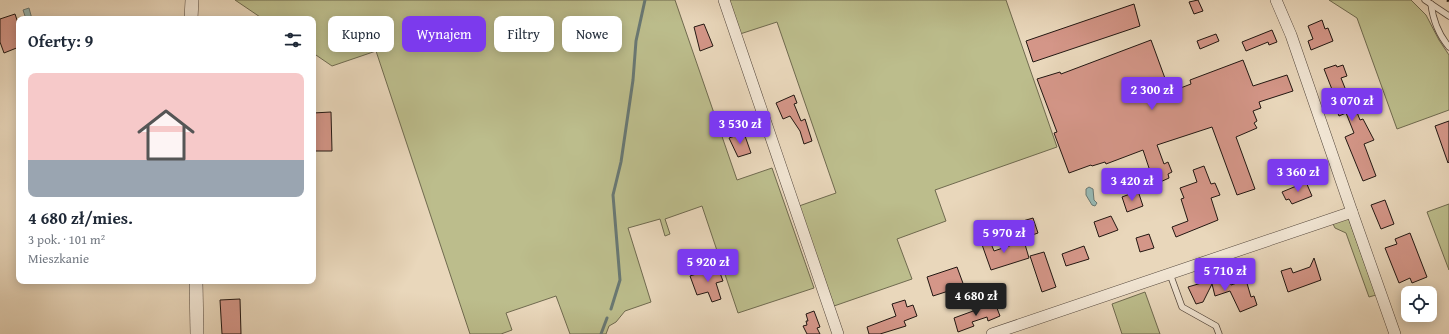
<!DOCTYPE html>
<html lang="pl">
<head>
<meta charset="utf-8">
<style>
	body { margin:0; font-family:"Gentium Book Plus",serif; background:#f6f6f7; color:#1f2937; height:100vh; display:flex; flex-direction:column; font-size:15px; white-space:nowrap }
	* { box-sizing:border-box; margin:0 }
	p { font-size:13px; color:#747a83 }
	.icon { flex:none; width:22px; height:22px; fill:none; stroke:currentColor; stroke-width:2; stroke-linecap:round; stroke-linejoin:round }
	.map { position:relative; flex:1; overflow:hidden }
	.details { position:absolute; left:16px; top:16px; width:300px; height:268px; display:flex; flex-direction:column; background:#fff; border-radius:8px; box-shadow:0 2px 10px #0003 }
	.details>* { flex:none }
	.banner { position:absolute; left:328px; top:16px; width:380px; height:36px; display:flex; gap:8px }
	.fabs { position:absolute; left:1401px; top:286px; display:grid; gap:8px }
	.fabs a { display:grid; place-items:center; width:36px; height:36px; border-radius:8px; background:#fff; box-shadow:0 2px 10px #0003; font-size:20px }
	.price { position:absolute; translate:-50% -34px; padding:0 9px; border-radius:4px; background:#7c3aed; color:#fff; font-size:13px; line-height:26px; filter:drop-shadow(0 1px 2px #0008) }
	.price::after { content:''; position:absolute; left:50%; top:24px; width:12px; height:9px; margin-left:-6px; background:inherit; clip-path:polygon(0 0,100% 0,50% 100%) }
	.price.on { background:#222; color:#fff }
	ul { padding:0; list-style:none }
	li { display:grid; align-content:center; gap:8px; height:212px; padding:0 12px }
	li+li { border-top:1px solid #e0e1e3 }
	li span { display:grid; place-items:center; height:124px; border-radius:8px; color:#555 }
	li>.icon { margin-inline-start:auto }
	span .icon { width:72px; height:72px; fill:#fffc; stroke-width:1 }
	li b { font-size:17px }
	h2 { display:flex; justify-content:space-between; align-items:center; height:48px; padding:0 12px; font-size:17px }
	.chip { padding:0 14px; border-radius:8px; background:#fff; box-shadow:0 2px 10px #0003; font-size:14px; line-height:36px }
	.chip.on { background:#7c3aed; color:#fff }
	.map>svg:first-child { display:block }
	.green { fill:#bcbd8c; stroke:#6f6a4f }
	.water { fill:#98b9b4; stroke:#697873 }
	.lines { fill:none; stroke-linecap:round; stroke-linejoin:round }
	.stream { stroke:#697873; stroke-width:3 }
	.building { fill:#d49688; stroke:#221712 }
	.service-casing { stroke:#54473c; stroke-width:7 }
	.minor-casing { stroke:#54473c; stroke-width:12 }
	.tertiary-casing { stroke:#54473c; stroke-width:14 }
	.service { stroke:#f1e5d3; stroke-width:5.5 }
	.minor { stroke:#f1e5d3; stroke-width:11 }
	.tertiary { stroke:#f1e5d3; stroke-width:13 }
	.rail { stroke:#221712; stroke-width:3; stroke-dasharray:7 7; stroke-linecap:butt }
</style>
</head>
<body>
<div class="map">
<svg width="1449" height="334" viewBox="0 0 1449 334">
	<rect width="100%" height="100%" fill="#e9d7bb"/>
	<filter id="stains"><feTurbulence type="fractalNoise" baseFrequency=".005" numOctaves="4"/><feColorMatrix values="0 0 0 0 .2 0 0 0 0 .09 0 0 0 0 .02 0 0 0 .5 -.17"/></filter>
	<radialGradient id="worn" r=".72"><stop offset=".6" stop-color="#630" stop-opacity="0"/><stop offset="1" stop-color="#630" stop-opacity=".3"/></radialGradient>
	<g class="green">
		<path d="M 235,0 L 675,0 L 737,180 L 772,168 L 814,288 L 738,313 L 702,206 L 665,219 L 670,234 L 665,236 L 660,219 L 628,228 L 651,302 L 625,311 L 616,322 L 609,326 L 606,334 L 570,334 L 556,296 L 506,313 L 512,330 L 501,334 L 470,334 L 376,51 L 332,66 L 313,53 L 313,19 L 263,19 Z"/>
		<path d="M 728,0 L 1006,0 L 1057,147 L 935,190 L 946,221 L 897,239 L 912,279 L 834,306 L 799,206 L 836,193 L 777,22 L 740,34 Z"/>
		<path d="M 1329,0 L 1411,0 L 1426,15 L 1439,40 L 1449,55 L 1449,110 L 1397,129 L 1357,18 Z"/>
		<path d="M 1449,204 L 1449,270 L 1427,212 Z"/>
		<path d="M 1348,217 L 1376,295 L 1369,297 L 1346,233 L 1335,228 L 1333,224 Z"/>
		<path d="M 1145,292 L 1160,334 L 1122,334 L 1112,304 Z"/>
	</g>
	<g class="water">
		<path d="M 29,8 L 32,19 L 26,19 L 23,10 Z"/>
		<path d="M 1089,187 L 1093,189 L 1094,200 L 1097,203 L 1095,206 L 1092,205 L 1086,195 L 1086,189 Z"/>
	</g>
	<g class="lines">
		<g class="stream">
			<path d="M 611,309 L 620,280 L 613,195 L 621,162 L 633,80 L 636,41 L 645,0"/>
			<path d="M 601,334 L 607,318"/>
		</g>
	</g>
	<g class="building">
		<path d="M 1198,0 L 1203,11 L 1194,14 L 1189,2 Z"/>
		<path d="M 1134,4 L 1140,26 L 1033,62 L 1026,41 Z"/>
		<path d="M 15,14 L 19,26 L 19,47 L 4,53 L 0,42 L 0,19 Z"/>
		<path d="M 1322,20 L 1325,29 L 1328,28 L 1333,41 L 1311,50 L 1308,41 L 1313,39 L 1308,26 Z"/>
		<path d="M 704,24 L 713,46 L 700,51 L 694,27 Z"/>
		<path d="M 1272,30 L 1277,42 L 1269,45 L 1268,42 L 1246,51 L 1242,42 Z"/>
		<path d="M 1216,34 L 1219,41 L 1200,49 L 1197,41 Z"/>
		<path d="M 1151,40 L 1170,92 L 1191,84 L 1190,80 L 1243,60 L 1253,86 L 1287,75 L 1293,91 L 1259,102 L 1261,108 L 1253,111 L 1257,121 L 1254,123 L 1257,128 L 1236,137 L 1255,189 L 1237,195 L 1212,127 L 1157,145 L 1164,164 L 1168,162 L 1172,172 L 1168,174 L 1169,178 L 1158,183 L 1156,176 L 1152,177 L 1143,150 L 1106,164 L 1105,162 L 1092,166 L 1091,165 L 1069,173 L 1054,133 L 1057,132 L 1037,79 L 1060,72 L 1061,74 Z"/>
		<path d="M 1336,65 L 1337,67 L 1343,65 L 1347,76 L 1341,78 L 1347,93 L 1349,92 L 1360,120 L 1363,119 L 1374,140 L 1364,144 L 1376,176 L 1363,181 L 1345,137 L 1354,133 L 1346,113 L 1339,116 L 1332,99 L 1335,98 L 1333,92 L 1324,69 Z"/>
		<path d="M 794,95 L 797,103 L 794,104 L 801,121 L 805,119 L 812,141 L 804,144 L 800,131 L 790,116 L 783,119 L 776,103 Z"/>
		<path d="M 331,112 L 332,151 L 313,151 L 313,113 Z"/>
		<path d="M 1449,121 L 1449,162 L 1448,163 L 1435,126 Z"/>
		<path d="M 744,133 L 751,153 L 738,157 L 729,138 Z"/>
		<path d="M 1204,166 L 1211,184 L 1215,183 L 1220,195 L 1211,198 L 1218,220 L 1176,237 L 1172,227 L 1188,221 L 1181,199 L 1184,198 L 1180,188 L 1197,182 L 1193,170 Z"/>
		<path d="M 1306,182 L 1312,196 L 1292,204 L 1289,199 L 1286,200 L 1282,192 Z"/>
		<path d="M 1138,191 L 1143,206 L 1127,212 L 1122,197 Z"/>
		<path d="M 1385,200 L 1394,224 L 1381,229 L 1371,205 Z"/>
		<path d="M 1111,216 L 1118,230 L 1099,237 L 1094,222 Z"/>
		<path d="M 1033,218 L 1038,233 L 1021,239 L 1016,223 Z"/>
		<path d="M 1410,233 L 1427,277 L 1412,283 L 1410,278 L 1399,283 L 1385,248 L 1397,244 L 1395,239 Z"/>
		<path d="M 1149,234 L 1154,248 L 1140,252 L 1136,238 Z"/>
		<path d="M 988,236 L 994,251 L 1024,241 L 1029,258 L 991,270 L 980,239 Z"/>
		<path d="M 1084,246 L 1089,259 L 1066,266 L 1062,254 Z"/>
		<path d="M 1044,252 L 1056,287 L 1042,292 L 1030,256 Z"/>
		<path d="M 1314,258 L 1321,280 L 1288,292 L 1281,271 L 1291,268 L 1293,273 L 1310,267 Z"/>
		<path d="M 717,265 L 723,281 L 716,283 L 721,299 L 712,302 L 708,292 L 697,295 L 690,276 L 709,270 L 708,268 Z"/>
		<path d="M 957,267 L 964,286 L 933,296 L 927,277 Z"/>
		<path d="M 1225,276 L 1227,281 L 1230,280 L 1231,285 L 1246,280 L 1251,297 L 1254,296 L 1257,305 L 1240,312 L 1230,291 L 1215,296 L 1212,284 L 1203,302 L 1196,304 L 1188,287 Z"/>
		<path d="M 240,299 L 241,334 L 222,334 L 220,300 Z"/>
		<path d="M 905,300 L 907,307 L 913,305 L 917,316 L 904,321 L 906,326 L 880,334 L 869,334 L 867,327 L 896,316 L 892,304 Z"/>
		<path d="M 995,303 L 1000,316 L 988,321 L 987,317 L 972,322 L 974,326 L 958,332 L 954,318 Z"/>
		<path d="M 814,311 L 820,327 L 817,328 L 820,334 L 807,334 L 803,326 L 807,325 L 806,321 L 808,321 L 806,314 Z"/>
	</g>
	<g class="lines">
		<g class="service-casing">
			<g id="service">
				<path d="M 1425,0 L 1449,16"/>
				<path d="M 1431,4 C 1433,20 1439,35 1449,47"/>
				<path d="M 1170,274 L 1182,307 L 1216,326 L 1219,334"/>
			</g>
		</g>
		<g class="minor-casing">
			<g id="minor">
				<path d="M 724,0 L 838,334"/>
				<path d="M 1352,212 L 1395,334"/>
				<path d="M 992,334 L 1352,212 L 1291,35 L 1276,0"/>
			</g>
		</g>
		<g class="tertiary-casing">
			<g id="tertiary">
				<path d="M 191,19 L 192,0"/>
				<path d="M 196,281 L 197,334"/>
			</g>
		</g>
		<use href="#service" class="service"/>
		<use href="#minor" class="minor"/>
		<use href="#tertiary" class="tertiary"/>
		<path class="rail" d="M 1447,0 L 1449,1"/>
	</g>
	<rect width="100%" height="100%" filter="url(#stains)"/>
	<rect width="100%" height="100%" fill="url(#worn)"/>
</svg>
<div class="fabs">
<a><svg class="icon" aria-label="locate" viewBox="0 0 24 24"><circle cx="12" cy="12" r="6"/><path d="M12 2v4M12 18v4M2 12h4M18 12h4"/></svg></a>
</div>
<b class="price" style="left:1152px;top:111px">2 300 zł</b>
<b class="price" style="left:1352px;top:122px">3 070 zł</b>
<b class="price" style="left:740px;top:145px">3 530 zł</b>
<b class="price" style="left:1298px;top:193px">3 360 zł</b>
<b class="price" style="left:1132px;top:202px">3 420 zł</b>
<b class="price" style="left:1004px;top:254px">5 970 zł</b>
<b class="price" style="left:708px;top:283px">5 920 zł</b>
<b class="price" style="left:1225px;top:292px">5 710 zł</b>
<b class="price on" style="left:976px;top:317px">4 680 zł</b>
<div class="banner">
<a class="chip">Kupno</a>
<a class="chip on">Wynajem</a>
<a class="chip">Filtry</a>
<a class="chip">Nowe</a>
</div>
<section class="details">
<h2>Oferty: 9<svg class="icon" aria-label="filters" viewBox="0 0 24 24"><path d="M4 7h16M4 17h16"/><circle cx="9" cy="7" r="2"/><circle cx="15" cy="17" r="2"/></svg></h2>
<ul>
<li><span style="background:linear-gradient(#f6c9c9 70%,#9aa5b1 0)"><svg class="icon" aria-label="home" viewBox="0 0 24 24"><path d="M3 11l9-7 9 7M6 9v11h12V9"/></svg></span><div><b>4 680 zł/mies.</b><p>3 pok. · 101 m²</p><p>Mieszkanie</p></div></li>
</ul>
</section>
</div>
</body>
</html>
